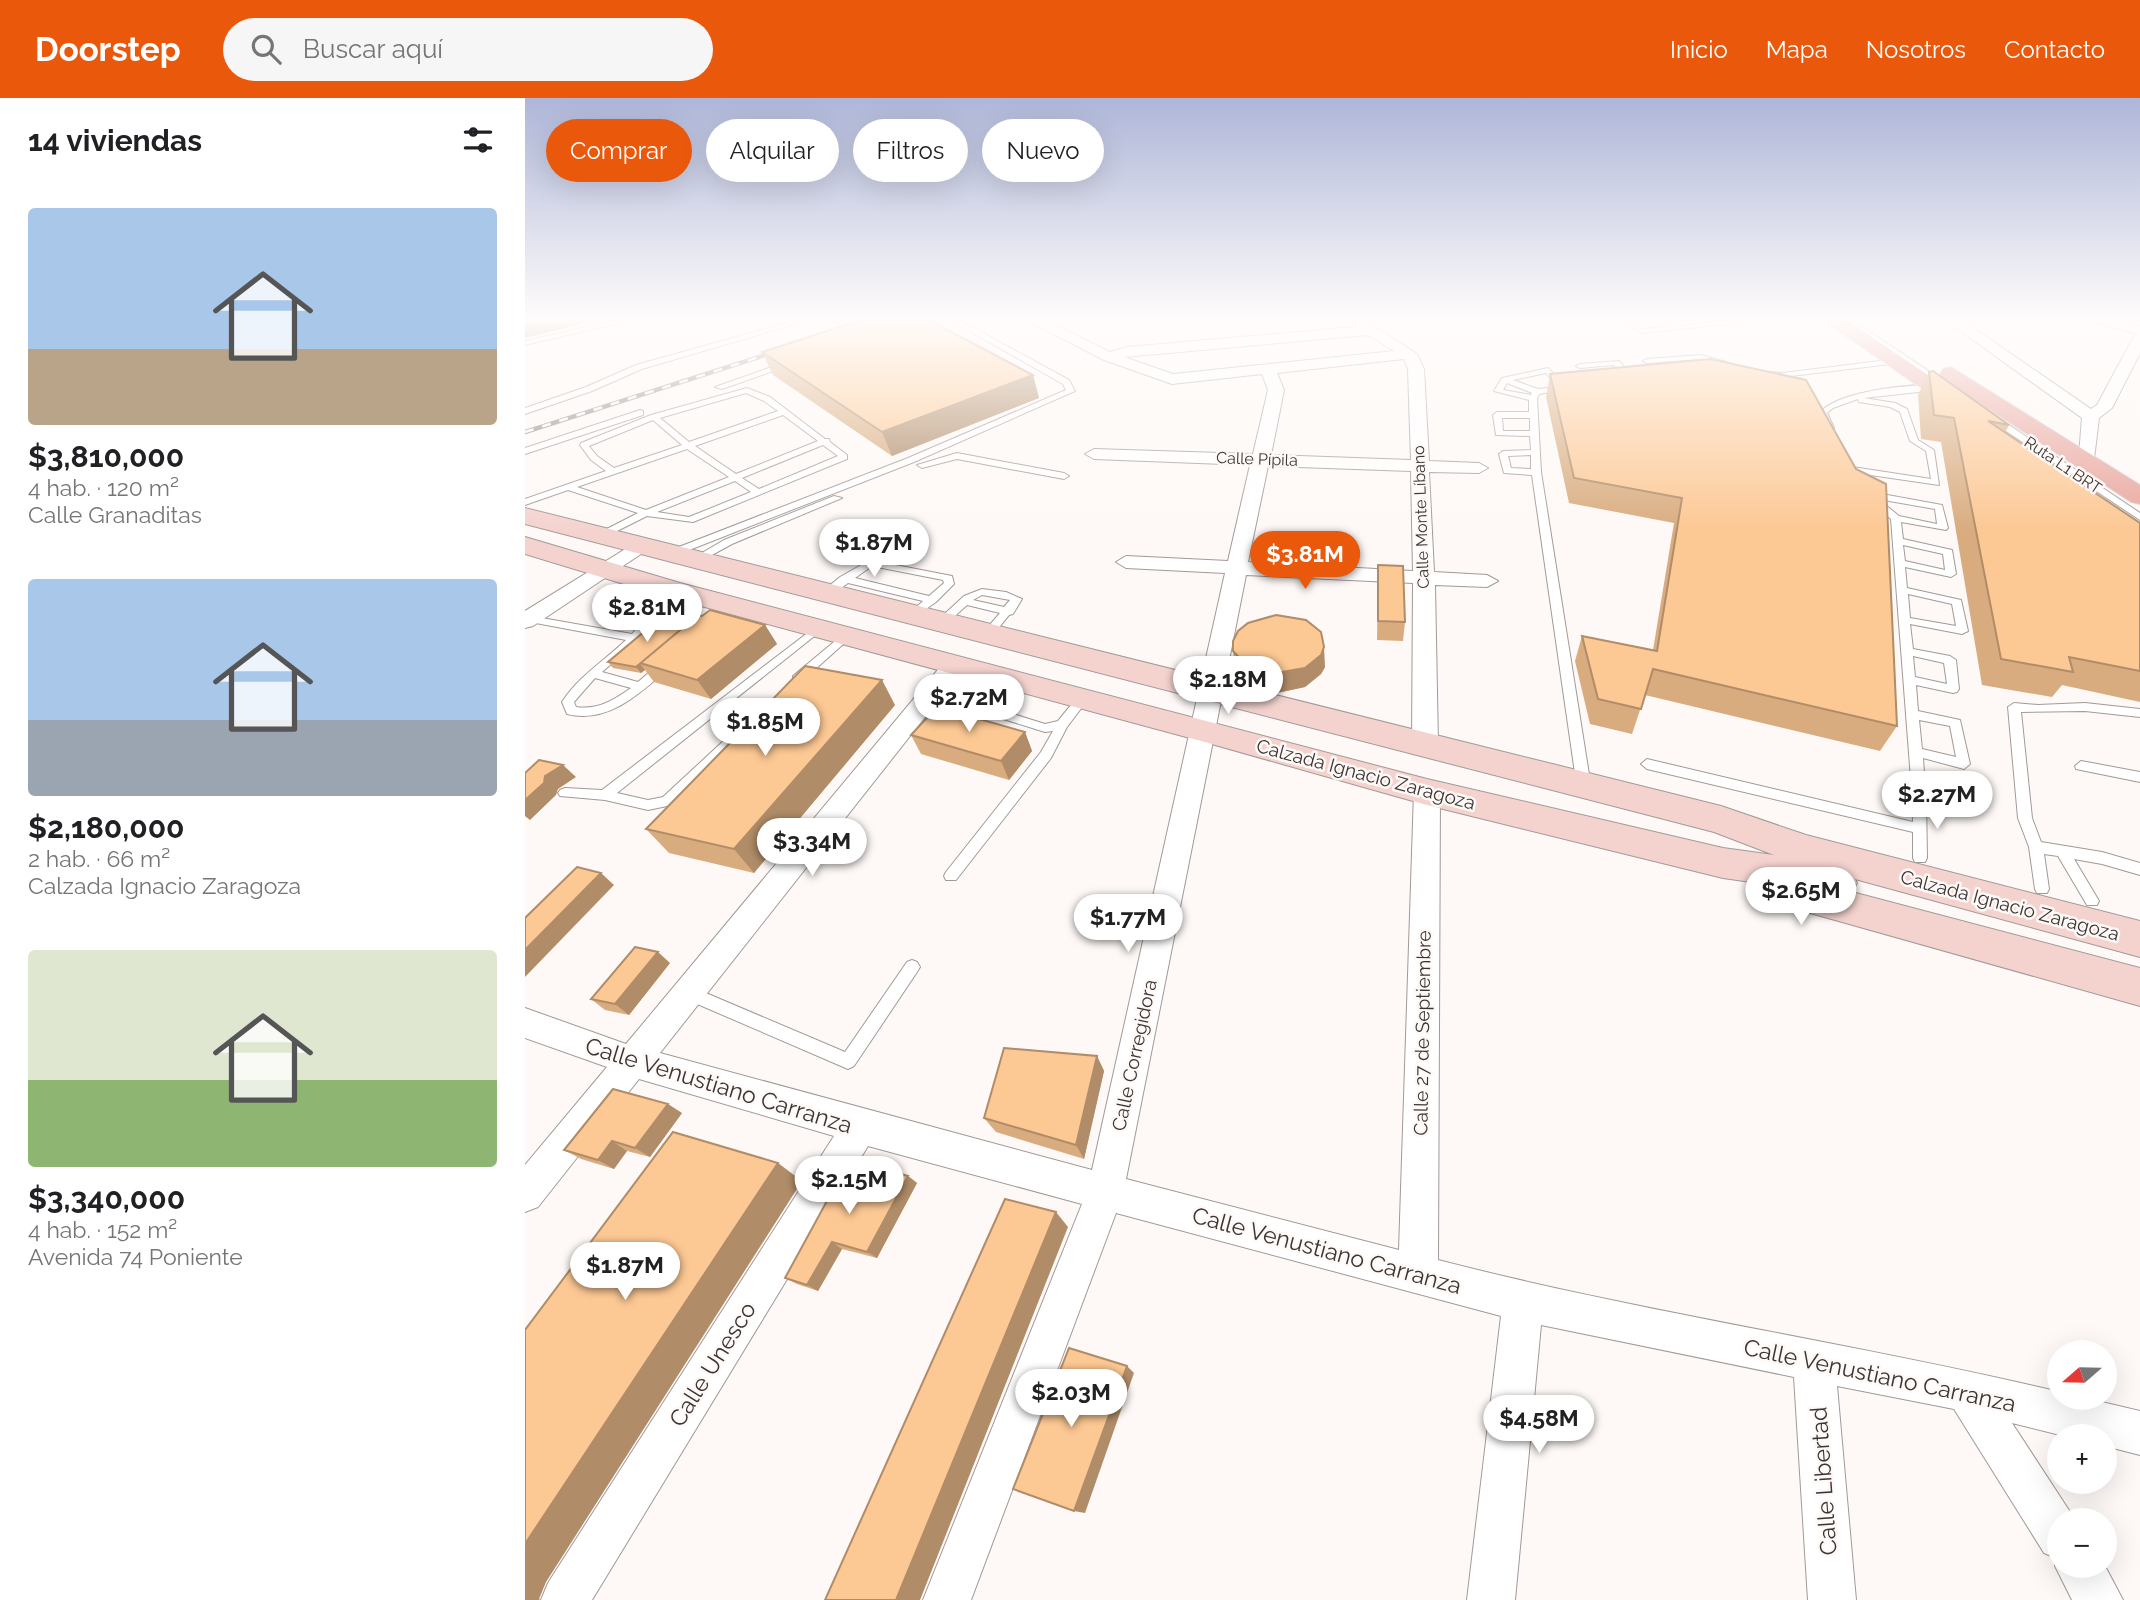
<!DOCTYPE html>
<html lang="es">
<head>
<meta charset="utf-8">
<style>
	body { margin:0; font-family:Raleway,sans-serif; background:#f6f6f6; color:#202124; height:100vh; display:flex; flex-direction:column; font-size:26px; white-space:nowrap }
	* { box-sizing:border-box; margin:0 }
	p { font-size:23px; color:#757577 }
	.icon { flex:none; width:38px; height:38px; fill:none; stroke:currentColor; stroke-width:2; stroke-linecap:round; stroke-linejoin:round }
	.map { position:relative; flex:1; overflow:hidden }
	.drawer { display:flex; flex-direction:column; background:#fff; width:525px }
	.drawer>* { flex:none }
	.guide { position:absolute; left:21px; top:21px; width:665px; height:63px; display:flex; gap:14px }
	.needle { width:46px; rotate:250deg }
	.buttons { position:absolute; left:1522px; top:1242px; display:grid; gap:14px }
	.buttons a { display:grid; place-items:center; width:70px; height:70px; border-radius:50%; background:#fff; box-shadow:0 7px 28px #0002; font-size:35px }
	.price { position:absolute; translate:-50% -60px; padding:0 16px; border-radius:24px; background:#fff; color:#222; font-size:23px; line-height:46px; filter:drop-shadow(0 2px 4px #0008) }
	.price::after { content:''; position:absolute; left:50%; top:42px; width:21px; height:16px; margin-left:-10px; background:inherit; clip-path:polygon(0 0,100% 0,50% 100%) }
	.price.current { background:#ea580c; color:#fff }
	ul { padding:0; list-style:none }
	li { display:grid; align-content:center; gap:14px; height:371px; padding:0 28px }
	li span { display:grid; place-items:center; height:217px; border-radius:7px; color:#555 }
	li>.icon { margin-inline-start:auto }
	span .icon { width:126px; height:126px; fill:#fffc; stroke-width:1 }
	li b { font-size:30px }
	h2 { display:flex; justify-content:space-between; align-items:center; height:84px; padding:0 28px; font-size:30px }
	.chip { padding:0 24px; border-radius:32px; background:#fff; box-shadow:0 7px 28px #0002; font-size:24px; line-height:63px }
	.chip.current { background:#ea580c; color:#fff }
	header { display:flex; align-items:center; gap:42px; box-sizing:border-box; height:98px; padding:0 35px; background:#ea580c; color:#fff }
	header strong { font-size:33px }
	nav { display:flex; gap:38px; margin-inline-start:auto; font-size:24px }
	.search { width:490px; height:63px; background:#f6f6f6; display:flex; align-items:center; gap:18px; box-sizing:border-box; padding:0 24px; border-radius:38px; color:#757577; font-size:26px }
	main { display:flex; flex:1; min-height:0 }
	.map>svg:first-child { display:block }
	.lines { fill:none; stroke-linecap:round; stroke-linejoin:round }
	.lane-casing { stroke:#a19a97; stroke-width:2 }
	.street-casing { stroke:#a19a97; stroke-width:2 }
	.secondary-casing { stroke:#a19a97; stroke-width:2 }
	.primary-casing { stroke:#d7d7d7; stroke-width:2 }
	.lane { fill:#fff; fill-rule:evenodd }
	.street { fill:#fff; fill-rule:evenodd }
	.secondary { fill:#f4d3cf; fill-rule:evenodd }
	.primary { fill:#e9a79e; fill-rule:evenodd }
	.rail-casing { stroke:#908c8a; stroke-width:4.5 }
	.rail { stroke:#fef9f6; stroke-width:2.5; stroke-dasharray:9; stroke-linecap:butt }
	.wall { fill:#d9ac7f }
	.shaded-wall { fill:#b08c68 }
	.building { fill:#fcc894; stroke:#b08c68; stroke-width:2 }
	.labels { text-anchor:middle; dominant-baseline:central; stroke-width:5; stroke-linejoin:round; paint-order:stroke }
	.far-street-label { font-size:16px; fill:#393635; stroke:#fef9f6 }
	.street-label { font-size:19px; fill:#393635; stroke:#fef9f6 }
	.near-street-label { font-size:23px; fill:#393635; stroke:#fef9f6 }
</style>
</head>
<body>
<header>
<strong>Doorstep</strong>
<div class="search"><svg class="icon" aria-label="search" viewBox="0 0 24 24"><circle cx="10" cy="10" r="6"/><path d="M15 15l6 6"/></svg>Buscar aquí</div>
<nav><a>Inicio</a><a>Mapa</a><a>Nosotros</a><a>Contacto</a></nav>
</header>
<main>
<section class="drawer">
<h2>14 viviendas<svg class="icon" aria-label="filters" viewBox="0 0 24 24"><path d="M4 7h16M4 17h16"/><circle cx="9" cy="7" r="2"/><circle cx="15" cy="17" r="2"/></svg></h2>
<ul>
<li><span style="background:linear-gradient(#a9c7e8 65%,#b9a48a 0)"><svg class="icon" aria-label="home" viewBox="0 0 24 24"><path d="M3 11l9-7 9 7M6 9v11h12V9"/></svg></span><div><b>$3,810,000</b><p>4 hab. · 120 m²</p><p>Calle Granaditas</p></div></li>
<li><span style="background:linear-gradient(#a9c7e8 65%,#9aa5b1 0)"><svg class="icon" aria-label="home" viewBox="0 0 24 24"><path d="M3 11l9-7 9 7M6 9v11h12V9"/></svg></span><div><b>$2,180,000</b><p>2 hab. · 66 m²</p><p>Calzada Ignacio Zaragoza</p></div></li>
<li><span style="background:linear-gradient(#dfe7d0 60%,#8fb573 0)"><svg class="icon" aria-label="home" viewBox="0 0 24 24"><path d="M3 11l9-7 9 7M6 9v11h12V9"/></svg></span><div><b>$3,340,000</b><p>4 hab. · 152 m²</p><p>Avenida 74 Poniente</p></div></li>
</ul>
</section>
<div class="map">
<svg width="1615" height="1502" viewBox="0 0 1615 1502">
	<rect width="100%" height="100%" fill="#fef9f6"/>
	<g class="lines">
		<g class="lane-casing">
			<g id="lane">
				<path d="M 93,222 L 107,222 L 0,247 L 0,243 Z"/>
				<path d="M 272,222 L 284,222 L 117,271 L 67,293 L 0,316 L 0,310 L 61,289 L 111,267 Z"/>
				<path d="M 425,222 L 434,222 L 544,282 L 550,293 L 389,364 L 149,458 L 141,458 L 141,454 L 383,360 L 541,292 L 538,286 Z"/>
				<path d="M 1097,222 L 1105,222 L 1117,231 L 1148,228 L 1143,222 L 1150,222 L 1155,228 L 1209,222 L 1237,222 L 1116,235 Z"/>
				<path d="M 1327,222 L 1420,284 L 1421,286 L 1414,288 L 1319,223 Z"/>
				<path d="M 1176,257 L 1215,268 L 1211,270 L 1176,261 L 1122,265 L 1118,263 L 1122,261 Z"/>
				<path d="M 1371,261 L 1375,263 L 1374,265 L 1258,279 L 1236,276 L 1240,274 L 1258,275 Z"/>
				<path d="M 1094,263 L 1110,281 L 1110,285 L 1104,285 L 1089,267 L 1055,270 L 1051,268 L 1055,266 Z"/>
				<path d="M 258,265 L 265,267 L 197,291 L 190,289 Z"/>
				<path d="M 1023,270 L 1043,290 L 1015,296 L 1012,300 L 1016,374 L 1066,689 L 1059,694 L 1052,689 L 1007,377 L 979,375 L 974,356 L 978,353 L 1006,352 L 1005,338 L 971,337 L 968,317 L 972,314 L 1004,314 L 1004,302 L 969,293 L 977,280 ZM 1021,275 L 1032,289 L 1013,291 L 988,282 ZM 982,285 L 1007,295 L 1006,297 L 978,292 ZM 977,320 L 1005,320 L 1005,333 L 978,333 ZM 1006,357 L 1006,371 L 986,370 L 983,358 Z"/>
				<path d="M 1414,288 L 1415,290 L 1411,292 L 1339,300 L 1370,305 L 1382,311 L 1393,342 L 1409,352 L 1414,387 L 1318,373 L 1318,369 L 1321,368 L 1406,381 L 1401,353 L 1385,343 L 1375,314 L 1365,309 L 1334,304 L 1333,301 L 1308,310 L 1302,315 L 1309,330 L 1305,333 L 1301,330 L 1294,315 C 1313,293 1385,285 1414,288 Z"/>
				<path d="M 222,290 L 245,299 L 300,341 L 304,341 L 305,344 L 322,357 L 322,361 L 168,424 L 122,418 L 78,440 L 73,437 L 74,435 L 113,415 L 43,392 L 0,407 L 0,401 L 81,373 L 66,362 L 55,347 L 56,345 L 126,317 ZM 221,295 L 239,303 L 253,313 L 164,344 L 135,320 ZM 258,317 L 293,343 L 211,376 L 170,348 ZM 128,322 L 157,347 L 89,370 L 72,358 L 64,348 ZM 298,347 L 313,358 L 234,391 L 217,380 ZM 162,351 L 204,379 L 121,412 L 52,389 ZM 210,383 L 226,394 L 164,419 L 132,414 Z"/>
				<path d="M 115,312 L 118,313 L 118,317 L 0,356 L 0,350 Z"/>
				<path d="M 1466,319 L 1472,319 L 1615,415 L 1615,422 L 1466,323 Z"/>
				<path d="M 432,355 L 539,375 L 544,378 L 539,381 L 432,361 L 397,370 L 392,367 Z"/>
				<path d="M 1346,394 L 1417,407 L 1423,430 L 1421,432 L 1376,424 L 1378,441 L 1427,452 L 1431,476 L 1426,479 L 1380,469 L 1382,490 L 1436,502 L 1443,533 L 1437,536 L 1385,526 L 1388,551 L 1425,558 L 1431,562 L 1434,591 L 1432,594 L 1428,595 L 1391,587 L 1393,613 L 1435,622 L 1445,666 L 1439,671 L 1398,660 L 1400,690 L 1437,698 L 1444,703 L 1437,708 L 1401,700 L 1402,760 L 1400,764 L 1390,764 L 1388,760 L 1388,734 L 1122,671 L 1116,666 L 1122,661 L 1388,724 L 1387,694 L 1366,421 L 1345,404 L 1343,402 L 1346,400 L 1341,397 ZM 1353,401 L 1410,411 L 1412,426 L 1374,418 ZM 1378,447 L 1418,456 L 1420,472 L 1380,463 ZM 1383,496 L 1427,506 L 1431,528 L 1385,520 ZM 1388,558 L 1419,565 L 1422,586 L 1390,579 ZM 1394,622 L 1425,628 L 1431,659 L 1397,651 Z"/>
				<path d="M 309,398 L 317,400 L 207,446 L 174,464 L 170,465 L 165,462 L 199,442 Z"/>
				<path d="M 345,462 L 427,478 L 429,486 L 411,504 L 388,520 L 383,517 L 398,503 L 323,485 L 305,498 L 297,498 L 297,494 L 315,479 ZM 347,468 L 418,482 L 419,485 L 404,498 L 330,480 Z"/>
				<path d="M 145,488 L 150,491 L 139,509 L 184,530 L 184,534 L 176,534 L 135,516 L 114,542 L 77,574 L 113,584 L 135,565 L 143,565 L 143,571 C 114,596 83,626 42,616 L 37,604 C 54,578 79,563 101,542 L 0,523 L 0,517 L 107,536 L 125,515 L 141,489 ZM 70,580 L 106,590 C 89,602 73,612 51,609 L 49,604 Z"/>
				<path d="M 457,491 L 481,494 L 497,501 L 488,516 L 484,517 L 467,538 L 463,540 L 457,536 L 475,515 L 442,507 L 421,526 L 413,526 L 413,522 L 439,498 ZM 457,497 L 485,502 L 479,509 L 448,502 Z"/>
				<path d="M 293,527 L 297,528 L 297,532 L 92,695 L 123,702 L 138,699 L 220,623 L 228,623 L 230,626 L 228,629 L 147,707 L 123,712 L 80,702 L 35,698 L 33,695 L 35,692 L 40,690 L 77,692 Z"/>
				<path d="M 321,534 L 325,536 L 325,540 L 276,584 L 268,584 L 268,578 Z"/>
				<path d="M 462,571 L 468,575 L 453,598 L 453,605 L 520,626 L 533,623 L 554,597 L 562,597 L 564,600 L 542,629 L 526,660 L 431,782 L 421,782 L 419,778 L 421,774 L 516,654 L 528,633 L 520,634 L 443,610 L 441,598 L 458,572 Z"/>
				<path d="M 1489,605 L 1513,607 L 1560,605 L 1615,611 L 1615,619 L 1560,613 L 1496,614 L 1507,720 L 1516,744 L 1577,754 L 1615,765 L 1615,777 L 1577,766 L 1549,761 L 1574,803 L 1572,807 L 1562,807 L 1533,758 L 1519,756 L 1524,791 L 1522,795 L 1512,795 L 1510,791 L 1504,749 L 1493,720 L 1483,609 Z"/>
				<path d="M 1556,663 L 1615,674 L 1615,684 L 1551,671 L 1550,668 Z"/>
				<path d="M 387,862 L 392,864 L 395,869 L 392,874 L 329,968 L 323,971 L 156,899 L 154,894 L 156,889 L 162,887 L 320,954 L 382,864 Z"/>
			</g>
		</g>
		<g class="street-casing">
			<g id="street">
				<path d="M 501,222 L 520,222 L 585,254 L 602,249 L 831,229 L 823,222 L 840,222 L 892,256 L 899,271 L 904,363 L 954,365 L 963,370 L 954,375 L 904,374 L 909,474 L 962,477 L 973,483 L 962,489 L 910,487 L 913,647 L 909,653 L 900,656 L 891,653 L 887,647 L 888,485 L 721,477 L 601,1081 L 874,1152 L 889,694 L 893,687 L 902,684 L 911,687 L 915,694 L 913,1162 C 1118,1215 1329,1245 1535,1294 L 1535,1300 L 1560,1300 L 1615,1313 L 1615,1357 L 1580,1348 L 1580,1339 L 1543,1339 L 1487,1325 L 1551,1423 L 1535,1423 L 1535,1468 L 1580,1468 L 1598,1502 L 1547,1502 L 1530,1468 L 1533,1461 L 1519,1455 L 1429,1311 L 1312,1288 L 1331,1502 L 1283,1502 L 1269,1279 L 1016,1227 L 990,1502 L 942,1502 L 976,1218 L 591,1115 L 446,1502 L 398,1502 L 557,1106 L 343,1048 L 67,1502 L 16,1502 L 23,1485 L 309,1038 L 114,981 L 13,1109 L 0,1114 L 0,1067 L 82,969 L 0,940 L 0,910 L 101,946 L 421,562 L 437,562 L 441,567 L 135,955 L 567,1072 L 700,475 L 601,470 L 591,464 L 601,458 L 703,463 L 725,367 L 569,361 L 560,356 L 569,351 L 728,356 L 743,292 L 737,276 L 647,286 L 579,262 ZM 843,237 L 869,253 L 648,276 L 599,259 ZM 879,261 L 883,271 L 886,362 L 746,357 L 759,292 L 752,275 ZM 743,368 L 886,373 L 888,473 L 723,464 Z"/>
				<path d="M 1420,222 L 1437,222 L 1566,311 L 1572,307 L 1608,240 L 1613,236 L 1563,222 L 1591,222 L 1615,228 L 1615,255 L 1587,310 L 1574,320 L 1569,361 L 1557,361 L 1554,357 L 1557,320 Z"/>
				<path d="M 115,442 L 122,444 L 125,448 L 122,452 L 8,528 L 0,530 L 0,513 Z"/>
			</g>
		</g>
		<g class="secondary-casing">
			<path id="secondary" d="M 0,410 L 1196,708 L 1281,737 L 1615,823 L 1615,859 L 1330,781 L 1332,785 L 1327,794 L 1615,870 L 1615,908 L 1271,811 L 1257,806 L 1251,795 L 1254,788 L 1198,780 L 902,707 L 676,643 L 135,497 L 0,456 L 0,439 L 155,485 L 902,681 L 1198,750 L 1249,757 L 1189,734 L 0,426 Z"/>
		</g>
		<g class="primary-casing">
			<g id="primary">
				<path d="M 1298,222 L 1322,222 L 1454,312 L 1443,319 L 1435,317 Z"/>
				<path d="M 1426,269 L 1615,387 L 1615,406 L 1606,404 L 1418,281 L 1415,276 L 1418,271 Z"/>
			</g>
		</g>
		<use href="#lane" class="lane"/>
		<use href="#street" class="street"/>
		<use href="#secondary" class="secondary"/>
		<use href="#primary" class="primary"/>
		<g class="rail-casing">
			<path id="rail" d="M 0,334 L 256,252"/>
		</g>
		<use href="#rail" class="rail"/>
	</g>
	<g class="wall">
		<path d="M 237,254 L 508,277 L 514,300 L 367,358 L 248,277 Z"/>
		<path d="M 1185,261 L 1372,628 L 1355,653 L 1120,597 L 1107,636 L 1065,626 L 1050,563 L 1057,538 L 1128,552 L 1149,425 L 1044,405 L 1021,299 L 1025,276 Z"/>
		<path d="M 1404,274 L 1484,327 L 1480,335 L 1615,425 L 1615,604 L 1537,587 L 1527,599 L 1457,587 L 1416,344 L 1396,341 L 1393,297 Z"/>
		<path d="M 853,467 L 880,524 L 878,543 L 852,542 Z"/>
		<path d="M 240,527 L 252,546 L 186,601 L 129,584 L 120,572 L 116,575 L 88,570 L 83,564 Z"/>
		<path d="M 708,553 L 800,569 L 796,576 L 780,589 L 752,595 L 725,588 L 710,572 Z"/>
		<path d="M 370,607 L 229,775 L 144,755 L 121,731 Z"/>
		<path d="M 500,634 L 507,653 L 484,682 L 396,656 L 386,637 Z"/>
		<path d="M 145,865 L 104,917 L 80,912 L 66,901 Z"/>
		<path d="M 572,958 L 579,973 L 559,1061 L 471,1034 L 459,1020 Z"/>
		<path d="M 157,1015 L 125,1059 L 102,1053 L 89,1071 L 56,1061 L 39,1052 Z"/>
		<path d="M 383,1078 L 392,1085 L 352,1160 L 317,1151 L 293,1193 L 272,1186 L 260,1180 Z"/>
	</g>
	<g class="shaded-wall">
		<path d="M 0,222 L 74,222 L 0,240 Z"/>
		<path d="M 508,277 L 514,300 L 367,358 L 357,334 Z"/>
		<path d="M 240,527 L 252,546 L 186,601 L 172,582 Z"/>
		<path d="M 799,549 L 800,569 L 796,576 L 780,589 L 752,595 L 751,575 Z"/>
		<path d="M 115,566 L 120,572 L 116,575 L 111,569 Z"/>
		<path d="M 357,582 L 370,607 L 229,775 L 209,751 Z"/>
		<path d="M 500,634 L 507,653 L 484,682 L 476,663 Z"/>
		<path d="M 38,667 L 51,679 L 33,691 L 31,697 L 5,722 L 0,718 L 0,702 L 20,678 Z"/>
		<path d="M 76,775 L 89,787 L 0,879 L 0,852 Z"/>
		<path d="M 133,854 L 145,865 L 104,917 L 90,906 Z"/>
		<path d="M 572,958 L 579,973 L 559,1061 L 551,1047 Z"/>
		<path d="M 143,1006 L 157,1015 L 125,1059 L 110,1050 Z"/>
		<path d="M 87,1043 L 102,1053 L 89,1071 L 73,1062 Z"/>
		<path d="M 253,1065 L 277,1083 L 21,1484 L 14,1501 L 15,1502 L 0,1502 L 0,1446 Z"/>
		<path d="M 383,1078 L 392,1085 L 352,1160 L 342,1154 Z"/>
		<path d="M 531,1114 L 543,1129 L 395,1502 L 371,1502 Z"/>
		<path d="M 307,1144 L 317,1151 L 293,1193 L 282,1187 Z"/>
		<path d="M 602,1268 L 609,1275 L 560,1415 L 549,1413 Z"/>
	</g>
	<g class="building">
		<path d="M 336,222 L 404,222 L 508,277 L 357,334 L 237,254 Z"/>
		<path d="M 1185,261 L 1281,282 L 1331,371 L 1361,386 L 1372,628 L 1128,571 L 1116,611 L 1073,601 L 1057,538 L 1132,553 L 1157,400 L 1049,380 L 1025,276 Z"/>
		<path d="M 1408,273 L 1484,327 L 1463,323 L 1615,425 L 1615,573 L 1544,559 L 1548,574 L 1476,561 L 1429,320 L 1409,317 L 1404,274 Z"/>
		<path d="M 853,467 L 878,468 L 880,524 L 853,523 Z"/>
		<path d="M 185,512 L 240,527 L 172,582 L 115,565 L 172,517 L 177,518 Z"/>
		<path d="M 751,517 L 781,522 L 796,534 L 799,549 L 796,557 L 780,570 L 751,575 L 723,569 L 708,553 L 708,543 L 713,533 L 723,525 Z"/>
		<path d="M 133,522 L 161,527 L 111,569 L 83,564 Z"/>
		<path d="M 280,568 L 357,582 L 209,751 L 121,731 Z"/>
		<path d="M 412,609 L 500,634 L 476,663 L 386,637 Z"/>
		<path d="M 14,662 L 38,667 L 20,678 L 19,685 L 0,702 L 0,675 Z"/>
		<path d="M 52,769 L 76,775 L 0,852 L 0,820 Z"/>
		<path d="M 110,849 L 133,854 L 90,906 L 66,901 Z"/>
		<path d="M 479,950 L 572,958 L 551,1047 L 459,1020 Z"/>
		<path d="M 88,991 L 143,1006 L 110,1050 L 87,1043 L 73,1062 L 39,1052 Z"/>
		<path d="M 148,1034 L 253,1065 L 0,1446 L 0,1232 Z"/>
		<path d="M 331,1064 L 383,1078 L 342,1154 L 307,1144 L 282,1187 L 260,1180 L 321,1068 Z"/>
		<path d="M 480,1101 L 531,1114 L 371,1502 L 300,1502 Z"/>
		<path d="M 544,1250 L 602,1268 L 549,1413 L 488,1391 Z"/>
	</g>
	<linearGradient id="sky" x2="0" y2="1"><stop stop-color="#aeb6d8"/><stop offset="0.51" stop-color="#fffcfb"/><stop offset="1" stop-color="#fffcfb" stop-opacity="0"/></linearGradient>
	<rect width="1615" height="433" fill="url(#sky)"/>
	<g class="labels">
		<g class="far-street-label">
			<text transform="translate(732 361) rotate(2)">Calle Pípila</text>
			<text transform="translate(1538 367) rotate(34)">Ruta L1 BRT</text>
			<text transform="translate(896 419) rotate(-92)">Calle Monte Líbano</text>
		</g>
		<g class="street-label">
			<text transform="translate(841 676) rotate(15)">Calzada Ignacio Zaragoza</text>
			<text transform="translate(1485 807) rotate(15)">Calzada Ignacio Zaragoza</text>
			<text transform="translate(897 935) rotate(-89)">Calle 27 de Septiembre</text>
			<text transform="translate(609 957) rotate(-78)">Calle Corregidora</text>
		</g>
		<g class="near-street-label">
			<text transform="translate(194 987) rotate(17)">Calle Venustiano Carranza</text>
			<text transform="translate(802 1152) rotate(15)">Calle Venustiano Carranza</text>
			<text transform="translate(187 1266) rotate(-58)">Calle Unesco</text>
			<text transform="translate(1355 1277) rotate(12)">Calle Venustiano Carranza</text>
			<text transform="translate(1298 1383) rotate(-94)">Calle Libertad</text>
		</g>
	</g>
</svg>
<div class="buttons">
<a><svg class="needle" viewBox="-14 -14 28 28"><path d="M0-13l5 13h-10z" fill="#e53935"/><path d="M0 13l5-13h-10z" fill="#757577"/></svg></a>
<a>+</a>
<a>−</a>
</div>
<b class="price" style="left:349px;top:481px">$1.87M</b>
<b class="price current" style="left:780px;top:493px">$3.81M</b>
<b class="price" style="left:122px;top:546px">$2.81M</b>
<b class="price" style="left:703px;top:618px">$2.18M</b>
<b class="price" style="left:444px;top:636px">$2.72M</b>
<b class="price" style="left:240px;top:660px">$1.85M</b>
<b class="price" style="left:1412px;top:733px">$2.27M</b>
<b class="price" style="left:287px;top:780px">$3.34M</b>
<b class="price" style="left:1276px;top:829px">$2.65M</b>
<b class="price" style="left:603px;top:856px">$1.77M</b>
<b class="price" style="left:324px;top:1118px">$2.15M</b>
<b class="price" style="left:100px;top:1204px">$1.87M</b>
<b class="price" style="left:546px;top:1331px">$2.03M</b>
<b class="price" style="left:1014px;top:1357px">$4.58M</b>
<div class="guide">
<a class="chip current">Comprar</a>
<a class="chip">Alquilar</a>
<a class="chip">Filtros</a>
<a class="chip">Nuevo</a>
</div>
</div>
</main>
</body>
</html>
